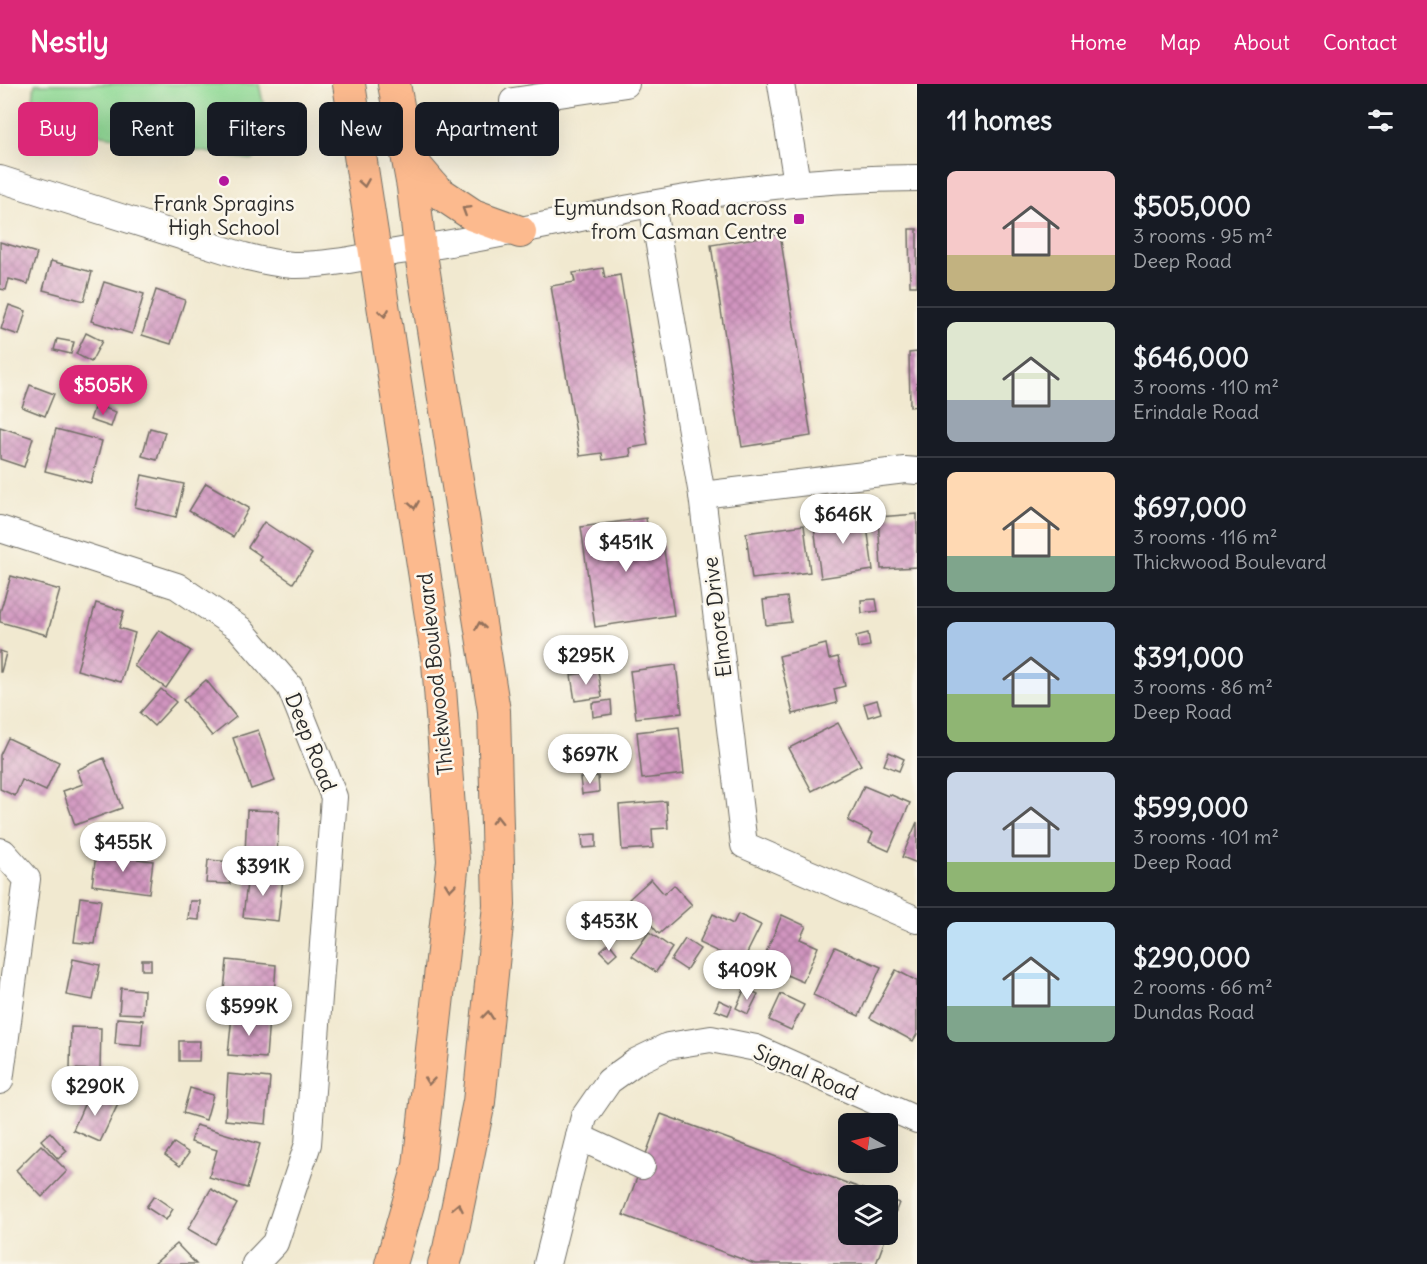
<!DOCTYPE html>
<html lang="en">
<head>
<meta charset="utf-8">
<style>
	body { margin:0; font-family:Delius,sans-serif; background:#20242c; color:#f1f3f6; height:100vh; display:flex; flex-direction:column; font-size:22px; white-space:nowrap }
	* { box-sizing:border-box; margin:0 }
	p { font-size:20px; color:#9ea1a6 }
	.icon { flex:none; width:33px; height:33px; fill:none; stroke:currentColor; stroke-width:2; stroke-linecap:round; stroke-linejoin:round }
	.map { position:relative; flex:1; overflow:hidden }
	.details { display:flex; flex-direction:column; background:#171b24; width:510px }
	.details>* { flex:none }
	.guide { position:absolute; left:18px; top:18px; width:570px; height:54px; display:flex; gap:12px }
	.needle { width:39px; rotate:278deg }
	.tools { position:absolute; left:838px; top:1029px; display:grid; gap:12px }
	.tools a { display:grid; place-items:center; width:60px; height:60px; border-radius:9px; background:#171b24; box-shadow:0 6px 24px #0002; font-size:30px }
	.price { position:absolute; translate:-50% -51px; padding:0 14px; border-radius:21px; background:#fff; color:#222; font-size:20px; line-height:39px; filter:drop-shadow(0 2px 3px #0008) }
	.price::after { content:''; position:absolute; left:50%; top:36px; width:18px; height:14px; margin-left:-9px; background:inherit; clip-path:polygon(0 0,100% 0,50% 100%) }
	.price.current { background:#db2777; color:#fff }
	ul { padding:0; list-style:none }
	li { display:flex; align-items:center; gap:18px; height:150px; padding:0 30px }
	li+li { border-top:2px solid #363941 }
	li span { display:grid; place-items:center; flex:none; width:168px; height:120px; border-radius:9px; color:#555 }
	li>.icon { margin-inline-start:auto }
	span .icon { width:72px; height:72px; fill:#fffc; stroke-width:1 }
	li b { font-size:26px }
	h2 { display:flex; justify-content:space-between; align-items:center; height:72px; padding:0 30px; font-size:26px }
	.pill { padding:0 21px; border-radius:9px; background:#171b24; box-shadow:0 6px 24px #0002; font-size:21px; line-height:54px }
	.pill.current { background:#db2777; color:#fff }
	header { display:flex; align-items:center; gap:36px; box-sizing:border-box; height:84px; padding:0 30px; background:#db2777; color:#fff }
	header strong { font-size:28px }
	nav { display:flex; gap:33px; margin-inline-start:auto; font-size:21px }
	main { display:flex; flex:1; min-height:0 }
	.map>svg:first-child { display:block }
	.grass { fill:#92db97; stroke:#5e8361; stroke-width:1.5 }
	.building { fill:url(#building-cross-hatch) }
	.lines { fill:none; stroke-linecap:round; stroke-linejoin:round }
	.minor-casing { stroke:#706e65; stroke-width:28 }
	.major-casing { stroke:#706e65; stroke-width:34 }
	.minor { stroke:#fff; stroke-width:26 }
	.major { stroke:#fcba8e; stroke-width:32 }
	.oneway { stroke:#94725c }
	.poi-dot { fill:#b5179e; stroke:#fbf7ec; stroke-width:2 }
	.labels { text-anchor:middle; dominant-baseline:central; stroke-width:5; stroke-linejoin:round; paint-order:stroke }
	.poi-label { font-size:21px; fill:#2b2b2b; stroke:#fbf7ec }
	.street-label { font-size:21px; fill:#2b2b2b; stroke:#fbf7ec }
</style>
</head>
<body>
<header>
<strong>Nestly</strong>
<nav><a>Home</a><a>Map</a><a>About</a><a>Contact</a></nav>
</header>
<main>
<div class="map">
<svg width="917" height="1180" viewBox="0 0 917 1180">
	<defs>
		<pattern id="building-cross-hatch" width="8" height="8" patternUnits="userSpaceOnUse" patternTransform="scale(1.5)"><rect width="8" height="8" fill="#d195c0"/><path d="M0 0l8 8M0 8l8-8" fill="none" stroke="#aa7a9c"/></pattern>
	</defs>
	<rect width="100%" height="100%" fill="#fbf7ec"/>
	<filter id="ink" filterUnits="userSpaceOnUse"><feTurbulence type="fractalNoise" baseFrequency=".0167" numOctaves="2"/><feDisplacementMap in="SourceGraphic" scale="12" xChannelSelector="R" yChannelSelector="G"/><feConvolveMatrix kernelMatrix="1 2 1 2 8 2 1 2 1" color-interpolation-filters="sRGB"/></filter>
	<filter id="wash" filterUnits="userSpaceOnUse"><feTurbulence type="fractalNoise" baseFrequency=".008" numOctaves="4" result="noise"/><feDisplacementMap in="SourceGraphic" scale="24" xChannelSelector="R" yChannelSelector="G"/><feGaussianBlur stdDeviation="1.35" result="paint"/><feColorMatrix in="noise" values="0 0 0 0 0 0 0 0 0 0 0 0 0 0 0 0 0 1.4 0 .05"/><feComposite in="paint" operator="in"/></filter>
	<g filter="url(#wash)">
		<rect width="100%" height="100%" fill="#f1e9d0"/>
		<path class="grass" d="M 35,0 L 259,0 L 271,55 L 253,76 L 30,39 Z"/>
		<g id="blocks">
			<g class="building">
				<path d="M 909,145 L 917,145 L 917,202 L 910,202 Z"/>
				<path d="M 780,150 L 811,352 L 742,363 L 711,161 Z"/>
				<path d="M 0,158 L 37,169 L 28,200 L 9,195 L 6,206 L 0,205 Z"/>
				<path d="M 51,177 L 92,188 L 84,217 L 43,206 Z"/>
				<path d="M 603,184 L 605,194 L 620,191 L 648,361 L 630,364 L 631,372 L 603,376 L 602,369 L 580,372 L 551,202 L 575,198 L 573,189 Z"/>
				<path d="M 104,198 L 144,210 L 132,250 L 91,237 Z"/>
				<path d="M 156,206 L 185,216 L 171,260 L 142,251 Z"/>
				<path d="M 9,221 L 26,227 L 19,251 L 1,245 Z"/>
				<path d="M 86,249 L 102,257 L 91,278 L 76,270 Z"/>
				<path d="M 57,255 L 74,258 L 71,270 L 54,266 Z"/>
				<path d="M 917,268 L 917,322 L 910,323 L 909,269 Z"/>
				<path d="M 30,301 L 54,310 L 45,332 L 22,323 Z"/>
				<path d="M 95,321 L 116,328 L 111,343 L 90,336 Z"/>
				<path d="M 0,343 L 33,354 L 24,383 L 0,375 Z"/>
				<path d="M 150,344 L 165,348 L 157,376 L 142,372 Z"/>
				<path d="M 56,345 L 102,357 L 91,399 L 45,387 Z"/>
				<path d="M 142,391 L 184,400 L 176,433 L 135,423 Z"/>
				<path d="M 206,399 L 249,424 L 233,453 L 189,427 Z"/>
				<path d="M 865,428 L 873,486 L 821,494 L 813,436 Z"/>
				<path d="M 917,430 L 917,483 L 881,485 L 878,433 Z"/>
				<path d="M 646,434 L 650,461 L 663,460 L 674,531 L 595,543 L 581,443 Z"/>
				<path d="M 264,438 L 312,470 L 293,499 L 259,476 L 261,472 L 248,463 Z"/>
				<path d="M 804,441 L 810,488 L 752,495 L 746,449 Z"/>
				<path d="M 11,492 L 60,506 L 47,551 L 0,538 L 0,528 Z"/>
				<path d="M 787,513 L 791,538 L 766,541 L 763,516 Z"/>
				<path d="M 876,515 L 878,527 L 862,529 L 861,516 Z"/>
				<path d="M 96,519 L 124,527 L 119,544 L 135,549 L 121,598 L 77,586 Z"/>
				<path d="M 159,546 L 191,567 L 166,604 L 134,582 Z"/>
				<path d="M 868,549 L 870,562 L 858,564 L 856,552 Z"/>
				<path d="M 826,560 L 829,575 L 838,573 L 845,602 L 834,605 L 837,619 L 793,630 L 779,572 Z"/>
				<path d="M 0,567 L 6,569 L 1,588 L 0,588 Z"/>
				<path d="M 676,581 L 682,629 L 636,634 L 630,587 Z"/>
				<path d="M 598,587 L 602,613 L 575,617 L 571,591 Z"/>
				<path d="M 206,596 L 236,633 L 212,652 L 183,616 Z"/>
				<path d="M 161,605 L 176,618 L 154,642 L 140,629 Z"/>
				<path d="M 611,616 L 612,630 L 593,633 L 592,619 Z"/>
				<path d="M 877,616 L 881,629 L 868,633 L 864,620 Z"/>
				<path d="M 838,639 L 861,681 L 812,707 L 789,664 Z"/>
				<path d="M 679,643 L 684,690 L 642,695 L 637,648 Z"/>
				<path d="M 258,646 L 275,697 L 251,705 L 233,654 Z"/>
				<path d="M 8,654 L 59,678 L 46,707 L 22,696 L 15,712 L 0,705 L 0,671 Z"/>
				<path d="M 889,668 L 904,675 L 899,687 L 884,681 Z"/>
				<path d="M 104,674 L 114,699 L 113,699 L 122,724 L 75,741 L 63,707 L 83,700 L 77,686 Z"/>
				<path d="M 598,692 L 599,708 L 582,710 L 580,694 Z"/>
				<path d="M 864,702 L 888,712 L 889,710 L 910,719 L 889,767 L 869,758 L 873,749 L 848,737 Z"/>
				<path d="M 666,717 L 668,744 L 652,745 L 653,764 L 622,766 L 619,721 Z"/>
				<path d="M 247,726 L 279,727 L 277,772 L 245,770 Z"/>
				<path d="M 917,738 L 917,779 L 902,773 Z"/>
				<path d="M 596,750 L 596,763 L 583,764 L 582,751 Z"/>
				<path d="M 96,770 L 153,777 L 149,809 L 92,801 Z"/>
				<path d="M 208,776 L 232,778 L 230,800 L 206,799 Z"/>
				<path d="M 248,790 L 283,794 L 278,837 L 243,833 Z"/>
				<path d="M 651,795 L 664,810 L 674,801 L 692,821 L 659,850 L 629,815 Z"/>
				<path d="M 80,813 L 101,816 L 95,860 L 74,858 Z"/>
				<path d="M 190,817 L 200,817 L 199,836 L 188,835 Z"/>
				<path d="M 713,830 L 733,840 L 738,830 L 761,841 L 742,879 L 699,859 Z"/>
				<path d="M 782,831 L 806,842 L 800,855 L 818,863 L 803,898 L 761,880 Z"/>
				<path d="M 649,848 L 672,864 L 656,888 L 632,872 Z"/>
				<path d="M 685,855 L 700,865 L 686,886 L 671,876 Z"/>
				<path d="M 609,859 L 617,869 L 609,876 L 600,867 Z"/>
				<path d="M 835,863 L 881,883 L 859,932 L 813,911 Z"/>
				<path d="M 73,875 L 100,881 L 93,916 L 66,911 Z"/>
				<rect x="142" y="876" width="9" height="10"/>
				<path d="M 227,876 L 276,881 L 274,912 L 224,907 Z"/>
				<path d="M 896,886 L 917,897 L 917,950 L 913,957 L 870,934 Z"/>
				<path d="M 121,904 L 144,906 L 143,930 L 119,929 Z"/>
				<path d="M 745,904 L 758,910 L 748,930 L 736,924 Z"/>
				<path d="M 781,910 L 804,921 L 791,946 L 769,936 Z"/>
				<path d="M 719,916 L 732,922 L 728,931 L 715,926 Z"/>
				<path d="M 232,931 L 269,934 L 266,974 L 228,971 Z"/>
				<path d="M 117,934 L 143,936 L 141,962 L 115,960 Z"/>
				<path d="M 71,943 L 101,944 L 100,986 L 70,985 Z"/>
				<path d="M 179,957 L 200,957 L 199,977 L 179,977 Z"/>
				<path d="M 228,990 L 270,994 L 266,1040 L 225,1036 Z"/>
				<path d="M 190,1004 L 213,1011 L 206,1036 L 183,1029 Z"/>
				<path d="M 90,1007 L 118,1020 L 100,1058 L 73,1046 Z"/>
				<path d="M 661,1030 L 879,1111 L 849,1112 L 849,1150 L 887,1150 L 876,1180 L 755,1180 L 623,1131 Z"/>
				<path d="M 196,1041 L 260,1060 L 247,1104 L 209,1093 L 217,1066 L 191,1058 Z"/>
				<path d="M 50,1048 L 67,1067 L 58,1075 L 41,1056 Z"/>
				<path d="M 174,1059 L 189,1069 L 180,1082 L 165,1071 Z"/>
				<path d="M 41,1061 L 67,1087 L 42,1113 L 16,1086 Z"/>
				<path d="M 211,1105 L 237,1120 L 214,1160 L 188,1145 Z"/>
				<path d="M 154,1112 L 173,1125 L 166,1136 L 146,1123 Z"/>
				<path d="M 888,1115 L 899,1119 L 888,1147 Z"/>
				<path d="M 177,1160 L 196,1180 L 154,1180 Z"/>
			</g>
		</g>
	</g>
	<g filter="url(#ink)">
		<use href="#blocks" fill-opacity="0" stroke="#706e65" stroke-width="1.5"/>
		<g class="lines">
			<g class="minor-casing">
				<g id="minor">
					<path d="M 781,0 L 797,99"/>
					<path d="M 513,17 L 626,0"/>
					<path d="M 0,95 L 244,172 C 261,176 279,181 297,181 C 332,181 367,172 401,167 C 485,155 567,136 651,120 C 738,104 828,94 917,94"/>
					<path d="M 652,120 L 702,411 L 744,761 L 917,836"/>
					<path d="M 702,411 L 905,386 L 917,387"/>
					<path d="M 0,445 L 177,502 L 240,545 L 290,603 L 334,713 L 308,1060 L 275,1159 L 255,1180"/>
					<path d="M 0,767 L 3,768 L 27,795 L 0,997"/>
					<path d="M 579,1053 L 642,1082"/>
					<path d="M 547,1180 L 584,1033 L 609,997 L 637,977 L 668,962 L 711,955 L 756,964 L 917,1036"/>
				</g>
			</g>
			<g class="major-casing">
				<g id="major">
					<path d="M 349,0 L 438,578 L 453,777 L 419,1082 L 391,1180"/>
					<path d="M 394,0 L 413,103 L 420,164 L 494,627 L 499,821 L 479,1018 L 449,1165 L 444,1180"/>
					<path d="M 408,73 L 437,107 L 473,131 L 520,148"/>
				</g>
			</g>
			<use href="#minor" class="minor"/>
			<use href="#major" class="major"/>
		</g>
		<defs><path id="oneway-chevron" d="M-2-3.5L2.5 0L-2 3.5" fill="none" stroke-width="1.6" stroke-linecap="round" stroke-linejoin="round" transform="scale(1.5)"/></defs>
		<g class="oneway">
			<use href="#oneway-chevron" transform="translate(364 99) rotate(81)"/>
			<use href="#oneway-chevron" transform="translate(466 126) rotate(-148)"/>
			<use href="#oneway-chevron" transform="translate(384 229) rotate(81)"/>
			<use href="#oneway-chevron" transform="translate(414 421) rotate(81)"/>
			<use href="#oneway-chevron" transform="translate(480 542) rotate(-99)"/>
			<use href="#oneway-chevron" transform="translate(497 736) rotate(-91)"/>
			<use href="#oneway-chevron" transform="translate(450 803) rotate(96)"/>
			<use href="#oneway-chevron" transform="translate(488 931) rotate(-84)"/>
			<use href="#oneway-chevron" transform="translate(429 997) rotate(96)"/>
			<use href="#oneway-chevron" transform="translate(458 1123) rotate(-79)"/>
		</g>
	</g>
	<g class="poi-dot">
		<circle cx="224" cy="97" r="6"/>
		<rect x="793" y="129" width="12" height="12" rx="3"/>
	</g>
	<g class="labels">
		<g class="poi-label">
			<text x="224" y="119">Frank Spragins<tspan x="224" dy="24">High School</tspan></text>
			<text x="787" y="123" text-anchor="end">Eymundson Road across<tspan x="787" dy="24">from Casman Centre</tspan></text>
		</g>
		<g class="street-label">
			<text transform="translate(717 533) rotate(-97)">Elmore Drive</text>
			<text transform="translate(435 590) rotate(-96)">Thickwood Boulevard</text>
			<text transform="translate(311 658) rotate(68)">Deep Road</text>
			<text transform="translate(806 988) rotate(23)">Signal Road</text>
		</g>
	</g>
</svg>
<div class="tools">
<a><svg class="needle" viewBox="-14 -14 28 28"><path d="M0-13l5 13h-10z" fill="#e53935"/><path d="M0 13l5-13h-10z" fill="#9ea1a6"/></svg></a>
<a><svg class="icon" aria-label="layers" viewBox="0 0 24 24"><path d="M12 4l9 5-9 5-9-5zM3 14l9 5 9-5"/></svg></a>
</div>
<b class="price current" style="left:103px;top:332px">$505K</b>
<b class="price" style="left:843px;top:461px">$646K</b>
<b class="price" style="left:626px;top:489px">$451K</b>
<b class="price" style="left:586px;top:602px">$295K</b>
<b class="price" style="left:590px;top:701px">$697K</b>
<b class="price" style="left:123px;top:789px">$455K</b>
<b class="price" style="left:263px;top:813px">$391K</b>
<b class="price" style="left:609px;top:868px">$453K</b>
<b class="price" style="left:747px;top:917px">$409K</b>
<b class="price" style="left:249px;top:953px">$599K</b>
<b class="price" style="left:95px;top:1033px">$290K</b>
<div class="guide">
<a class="pill current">Buy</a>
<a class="pill">Rent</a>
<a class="pill">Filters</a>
<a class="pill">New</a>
<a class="pill">Apartment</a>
</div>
</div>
<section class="details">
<h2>11 homes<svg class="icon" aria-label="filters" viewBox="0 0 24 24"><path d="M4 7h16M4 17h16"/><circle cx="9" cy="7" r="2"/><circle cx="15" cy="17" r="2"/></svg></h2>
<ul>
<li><span style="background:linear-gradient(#f6c9c9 70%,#c2b280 0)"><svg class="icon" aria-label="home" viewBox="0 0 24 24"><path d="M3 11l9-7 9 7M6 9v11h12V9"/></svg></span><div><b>$505,000</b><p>3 rooms · 95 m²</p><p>Deep Road</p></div></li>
<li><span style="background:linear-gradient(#dfe7d0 65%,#9aa5b1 0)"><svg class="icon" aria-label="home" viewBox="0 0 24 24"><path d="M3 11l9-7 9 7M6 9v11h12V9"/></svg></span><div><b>$646,000</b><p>3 rooms · 110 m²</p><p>Erindale Road</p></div></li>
<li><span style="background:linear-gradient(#ffd9b3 70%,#7fa58c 0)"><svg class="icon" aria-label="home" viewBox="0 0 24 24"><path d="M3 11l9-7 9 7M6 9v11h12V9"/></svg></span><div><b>$697,000</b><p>3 rooms · 116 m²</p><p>Thickwood Boulevard</p></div></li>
<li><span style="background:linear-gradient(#a9c7e8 60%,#8fb573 0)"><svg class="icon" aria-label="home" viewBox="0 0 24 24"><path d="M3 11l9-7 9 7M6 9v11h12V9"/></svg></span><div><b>$391,000</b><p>3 rooms · 86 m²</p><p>Deep Road</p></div></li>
<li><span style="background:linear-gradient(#c9d6e8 75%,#8fb573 0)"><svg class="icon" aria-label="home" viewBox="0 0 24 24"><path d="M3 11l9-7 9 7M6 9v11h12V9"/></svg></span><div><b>$599,000</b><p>3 rooms · 101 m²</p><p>Deep Road</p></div></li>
<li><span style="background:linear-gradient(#bfe0f5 70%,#7fa58c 0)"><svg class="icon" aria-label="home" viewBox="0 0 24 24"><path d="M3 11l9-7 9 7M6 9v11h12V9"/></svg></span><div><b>$290,000</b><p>2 rooms · 66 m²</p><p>Dundas Road</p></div></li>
</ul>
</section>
</main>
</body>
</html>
